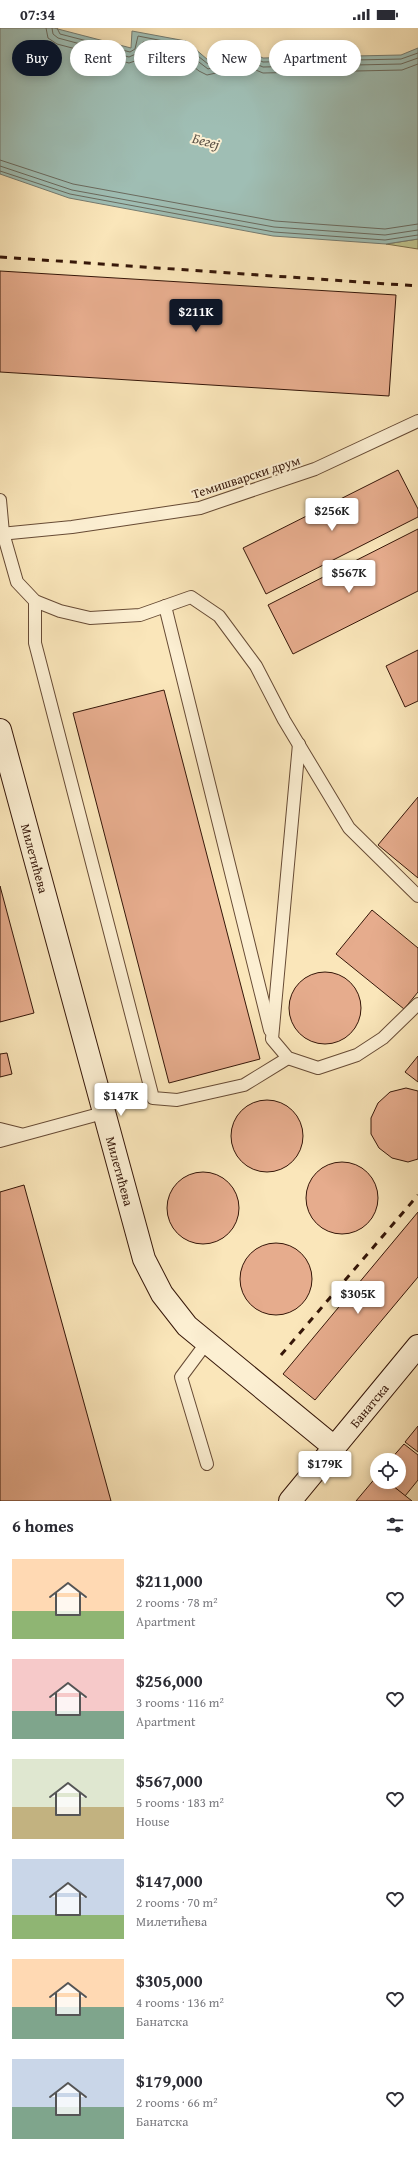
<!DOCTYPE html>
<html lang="en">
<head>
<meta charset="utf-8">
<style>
	body { margin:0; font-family:"Gentium Book Plus",serif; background:#f2f2f3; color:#2b2b33; height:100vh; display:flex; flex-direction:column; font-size:15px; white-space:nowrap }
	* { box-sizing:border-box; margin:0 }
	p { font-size:13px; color:#7c7c81 }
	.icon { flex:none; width:22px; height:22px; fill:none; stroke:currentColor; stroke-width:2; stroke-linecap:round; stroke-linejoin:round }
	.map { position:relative; height:1473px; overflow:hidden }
	.side { display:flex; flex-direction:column; background:#fff; flex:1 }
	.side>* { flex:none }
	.banner { position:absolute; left:12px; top:12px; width:394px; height:36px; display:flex; gap:8px }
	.buttons { position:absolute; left:370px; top:1425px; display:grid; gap:8px }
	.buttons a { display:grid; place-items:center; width:36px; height:36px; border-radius:50%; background:#fff; box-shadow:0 2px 10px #0003; font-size:20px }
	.price { position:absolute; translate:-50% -34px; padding:0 9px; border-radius:4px; background:#fff; color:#222; font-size:13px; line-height:26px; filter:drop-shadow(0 1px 2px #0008) }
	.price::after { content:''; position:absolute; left:50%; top:24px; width:12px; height:9px; margin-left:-6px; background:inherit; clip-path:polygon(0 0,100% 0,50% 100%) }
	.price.selected { background:#111827; color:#fff }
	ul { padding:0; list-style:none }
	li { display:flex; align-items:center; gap:12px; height:100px; padding:0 12px }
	li span { display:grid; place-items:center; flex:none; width:112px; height:80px; border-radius:0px; color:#555 }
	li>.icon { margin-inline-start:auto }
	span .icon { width:48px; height:48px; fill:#fffc; stroke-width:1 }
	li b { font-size:17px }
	h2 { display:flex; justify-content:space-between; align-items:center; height:48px; padding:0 12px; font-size:17px }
	.pill { padding:0 14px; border-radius:18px; background:#fff; box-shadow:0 2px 10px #0003; font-size:14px; line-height:36px }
	.pill.selected { background:#111827; color:#fff }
	.status { display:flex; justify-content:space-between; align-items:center; height:28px; padding:0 20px; background:#fff; direction:ltr }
	.status svg { height:11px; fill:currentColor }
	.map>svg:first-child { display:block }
	.green { fill:#c0c48e; stroke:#7b6e4c }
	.water { fill:#9fbeb4; stroke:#757b70 }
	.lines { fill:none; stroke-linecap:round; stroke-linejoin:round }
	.shore { stroke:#6a6a5e; stroke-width:1 }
	.building { fill:#e6ac8d; stroke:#361709 }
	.lane-casing { stroke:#674b35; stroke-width:14 }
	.secondary-casing { stroke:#361709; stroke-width:24 }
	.lane { stroke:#fcefd2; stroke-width:12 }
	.secondary { stroke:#fcefd2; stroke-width:22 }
	.rail { stroke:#361709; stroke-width:3; stroke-dasharray:7 7; stroke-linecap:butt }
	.labels { text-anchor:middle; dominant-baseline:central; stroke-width:4; stroke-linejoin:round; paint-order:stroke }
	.street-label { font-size:13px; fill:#361709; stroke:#fcefd2 }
	.water-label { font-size:14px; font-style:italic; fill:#5b5145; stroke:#fcefd2 }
</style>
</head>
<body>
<div class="status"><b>07:34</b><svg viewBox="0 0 49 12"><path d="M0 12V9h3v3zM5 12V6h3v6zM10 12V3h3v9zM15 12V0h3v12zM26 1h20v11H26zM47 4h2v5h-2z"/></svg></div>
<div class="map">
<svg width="418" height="1473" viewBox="0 0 418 1473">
	<rect width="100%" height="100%" fill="#fae6ba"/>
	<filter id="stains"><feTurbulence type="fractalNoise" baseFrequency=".005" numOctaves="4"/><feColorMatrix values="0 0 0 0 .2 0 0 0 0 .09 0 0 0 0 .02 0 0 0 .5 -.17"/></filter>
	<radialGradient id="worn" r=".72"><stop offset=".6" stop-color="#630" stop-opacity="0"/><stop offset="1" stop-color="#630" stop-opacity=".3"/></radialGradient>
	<path class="green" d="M 418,211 L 418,221 L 386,216 Z"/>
	<path class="water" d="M 0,0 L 54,0 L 131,20 L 132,3 L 186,13 L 208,32 L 232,15 L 263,30 L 401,27 L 418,20 L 418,211 L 386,216 L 273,208 L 69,170 L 0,146 Z"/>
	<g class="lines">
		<g class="shore">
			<path d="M 46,0 L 48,10 L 57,16 L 129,35 L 141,31 L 148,21 L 179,27 L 199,43 L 207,47 L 216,45 L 234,33 L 263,45 L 402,42 L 418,36"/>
			<path d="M 52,0 L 53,6 L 58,10 L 129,29 L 138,25 L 143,14 L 182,21 L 208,41 L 214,39 L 233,26 L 263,39 L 401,36 L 418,30"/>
			<path d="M 57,0 L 60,6 L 130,24 L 135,21 L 138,8 L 184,17 L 208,36 L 233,20 L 263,34 L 401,31 L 418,25"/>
			<path d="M 0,132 L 73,156 L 275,193 L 385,201 L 418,196"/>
			<path d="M 0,138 L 72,162 L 274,199 L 385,207 L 418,202"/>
			<path d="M 0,143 L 70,166 L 274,204 L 385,212 L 418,207"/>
		</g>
	</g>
	<g class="building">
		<path d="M 0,243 L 396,267 L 389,368 L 0,344 Z"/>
		<path d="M 398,442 L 418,481 L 418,489 L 266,566 L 243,520 Z"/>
		<path d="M 418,501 L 418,563 L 293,626 L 268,577 Z"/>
		<path d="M 418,622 L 418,673 L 405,679 L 386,638 Z"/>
		<path d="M 164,662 L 260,1031 L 169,1055 L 73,685 Z"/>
		<path d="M 418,769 L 418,850 L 378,817 Z"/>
		<path d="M 0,858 L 34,985 L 0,994 Z"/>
		<path d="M 372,882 L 418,920 L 418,964 L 404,981 L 336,926 Z"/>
		<circle cx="325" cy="980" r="36"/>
		<path d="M 7,1025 L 12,1046 L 0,1049 L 0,1026 Z"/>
		<path d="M 418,1028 L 418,1054 L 405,1044 Z"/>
		<path d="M 406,1060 L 418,1063 L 418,1131 L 408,1134 L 392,1130 L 379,1120 L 371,1106 L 371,1090 L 378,1075 L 390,1064 Z"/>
		<circle cx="267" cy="1108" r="36"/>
		<circle cx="342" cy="1170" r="36"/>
		<circle cx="203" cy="1180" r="36"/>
		<path d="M 24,1157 L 111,1473 L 0,1473 L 0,1164 Z"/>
		<path d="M 418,1184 L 418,1249 L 315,1372 L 283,1346 Z"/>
		<circle cx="276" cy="1251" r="36"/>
		<path d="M 418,1398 L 418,1424 L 405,1414 Z"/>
		<path d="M 404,1416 L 418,1427 L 418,1452 L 405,1468 L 388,1454 L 399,1454 L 399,1432 L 390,1432 Z"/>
		<path d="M 377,1448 L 377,1454 L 388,1454 L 412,1473 L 356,1473 Z"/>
	</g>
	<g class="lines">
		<g class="lane-casing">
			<g id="lane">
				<path d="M 0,472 L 3,505 L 17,554 L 35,573 L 60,583 L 90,590 L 140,587 L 191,569 L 219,588 L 256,638 L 284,692 L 349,800 L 418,868"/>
				<path d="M 0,506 L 72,499 L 200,480 L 315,441 L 418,393"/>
				<path d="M 35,573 L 35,615 L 153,1070 L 177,1072 L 244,1057 L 288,1030"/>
				<path d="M 165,578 L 270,1002"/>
				<path d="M 299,716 L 272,1011 L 288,1030 L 318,1040 L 357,1027 L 383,1010 L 418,976"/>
				<path d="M 0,1101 L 20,1106"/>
				<path d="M 0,1113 L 103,1085"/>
				<path d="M 207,1314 L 181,1349 L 207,1436"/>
			</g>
		</g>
		<g class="secondary-casing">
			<g id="secondary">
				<path id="s1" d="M 0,702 L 144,1231 L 162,1266 L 187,1298 L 334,1419"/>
				<path id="s2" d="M 290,1473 L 418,1318"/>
			</g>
		</g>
		<use href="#lane" class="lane"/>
		<use href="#secondary" class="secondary"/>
		<g class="rail">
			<path d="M 0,229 L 418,258"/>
			<path d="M 281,1327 L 418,1167"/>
		</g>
	</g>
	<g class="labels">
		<g class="street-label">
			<text transform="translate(246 449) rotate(-18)">Темишварски друм</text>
			<text stroke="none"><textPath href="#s1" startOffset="133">Милетићева</textPath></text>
			<text stroke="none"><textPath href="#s1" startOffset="457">Милетићева</textPath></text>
			<text stroke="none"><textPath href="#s2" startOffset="124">Банатска</textPath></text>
		</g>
		<g class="water-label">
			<text transform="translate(206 113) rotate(15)">Бегеј</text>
		</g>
	</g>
	<rect width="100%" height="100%" filter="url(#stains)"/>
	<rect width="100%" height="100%" fill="url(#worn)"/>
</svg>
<div class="buttons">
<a><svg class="icon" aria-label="locate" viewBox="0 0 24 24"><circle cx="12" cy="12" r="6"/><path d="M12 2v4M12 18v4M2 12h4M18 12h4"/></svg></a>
</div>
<b class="price selected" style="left:196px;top:305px">$211K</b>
<b class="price" style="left:332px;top:504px">$256K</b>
<b class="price" style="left:349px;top:566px">$567K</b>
<b class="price" style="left:121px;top:1089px">$147K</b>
<b class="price" style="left:358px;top:1287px">$305K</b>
<b class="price" style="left:325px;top:1457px">$179K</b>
<div class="banner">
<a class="pill selected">Buy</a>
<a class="pill">Rent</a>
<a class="pill">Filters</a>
<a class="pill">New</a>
<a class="pill">Apartment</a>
</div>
</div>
<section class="side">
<h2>6 homes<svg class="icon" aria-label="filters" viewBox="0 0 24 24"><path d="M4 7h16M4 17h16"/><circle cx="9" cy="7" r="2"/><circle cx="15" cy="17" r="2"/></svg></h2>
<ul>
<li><span style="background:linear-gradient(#ffd9b3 65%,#8fb573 0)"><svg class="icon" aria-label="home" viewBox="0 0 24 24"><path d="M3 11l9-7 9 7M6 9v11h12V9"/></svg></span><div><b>$211,000</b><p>2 rooms · 78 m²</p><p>Apartment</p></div><svg class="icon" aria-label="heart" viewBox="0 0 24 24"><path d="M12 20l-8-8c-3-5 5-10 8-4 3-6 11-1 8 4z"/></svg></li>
<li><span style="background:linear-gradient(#f6c9c9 65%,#7fa58c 0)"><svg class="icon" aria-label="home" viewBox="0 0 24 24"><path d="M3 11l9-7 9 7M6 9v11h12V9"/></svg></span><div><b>$256,000</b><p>3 rooms · 116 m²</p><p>Apartment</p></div><svg class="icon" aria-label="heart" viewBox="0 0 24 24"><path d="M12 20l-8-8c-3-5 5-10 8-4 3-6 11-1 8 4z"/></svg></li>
<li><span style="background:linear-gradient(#dfe7d0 60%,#c2b280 0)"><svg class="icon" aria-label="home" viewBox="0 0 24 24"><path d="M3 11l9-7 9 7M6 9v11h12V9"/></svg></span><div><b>$567,000</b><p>5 rooms · 183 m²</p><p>House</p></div><svg class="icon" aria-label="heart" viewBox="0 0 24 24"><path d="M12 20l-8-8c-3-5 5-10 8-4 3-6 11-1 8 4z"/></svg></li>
<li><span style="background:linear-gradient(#c9d6e8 70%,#8fb573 0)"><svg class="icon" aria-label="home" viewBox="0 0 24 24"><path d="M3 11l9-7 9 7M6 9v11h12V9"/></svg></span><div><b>$147,000</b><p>2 rooms · 70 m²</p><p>Милетићева</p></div><svg class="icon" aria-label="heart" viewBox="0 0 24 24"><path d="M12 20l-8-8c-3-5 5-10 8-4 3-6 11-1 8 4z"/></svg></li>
<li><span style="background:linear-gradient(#ffd9b3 60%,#7fa58c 0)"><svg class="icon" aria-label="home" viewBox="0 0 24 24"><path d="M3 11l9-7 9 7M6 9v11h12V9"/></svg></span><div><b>$305,000</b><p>4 rooms · 136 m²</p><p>Банатска</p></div><svg class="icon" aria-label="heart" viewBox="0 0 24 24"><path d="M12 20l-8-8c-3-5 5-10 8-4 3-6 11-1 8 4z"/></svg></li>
<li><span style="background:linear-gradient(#c9d6e8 60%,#7fa58c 0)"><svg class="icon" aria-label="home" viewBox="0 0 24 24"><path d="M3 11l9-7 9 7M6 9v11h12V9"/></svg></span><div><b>$179,000</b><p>2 rooms · 66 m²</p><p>Банатска</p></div><svg class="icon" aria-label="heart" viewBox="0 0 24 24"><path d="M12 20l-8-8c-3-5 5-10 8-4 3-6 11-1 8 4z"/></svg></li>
</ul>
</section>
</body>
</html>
